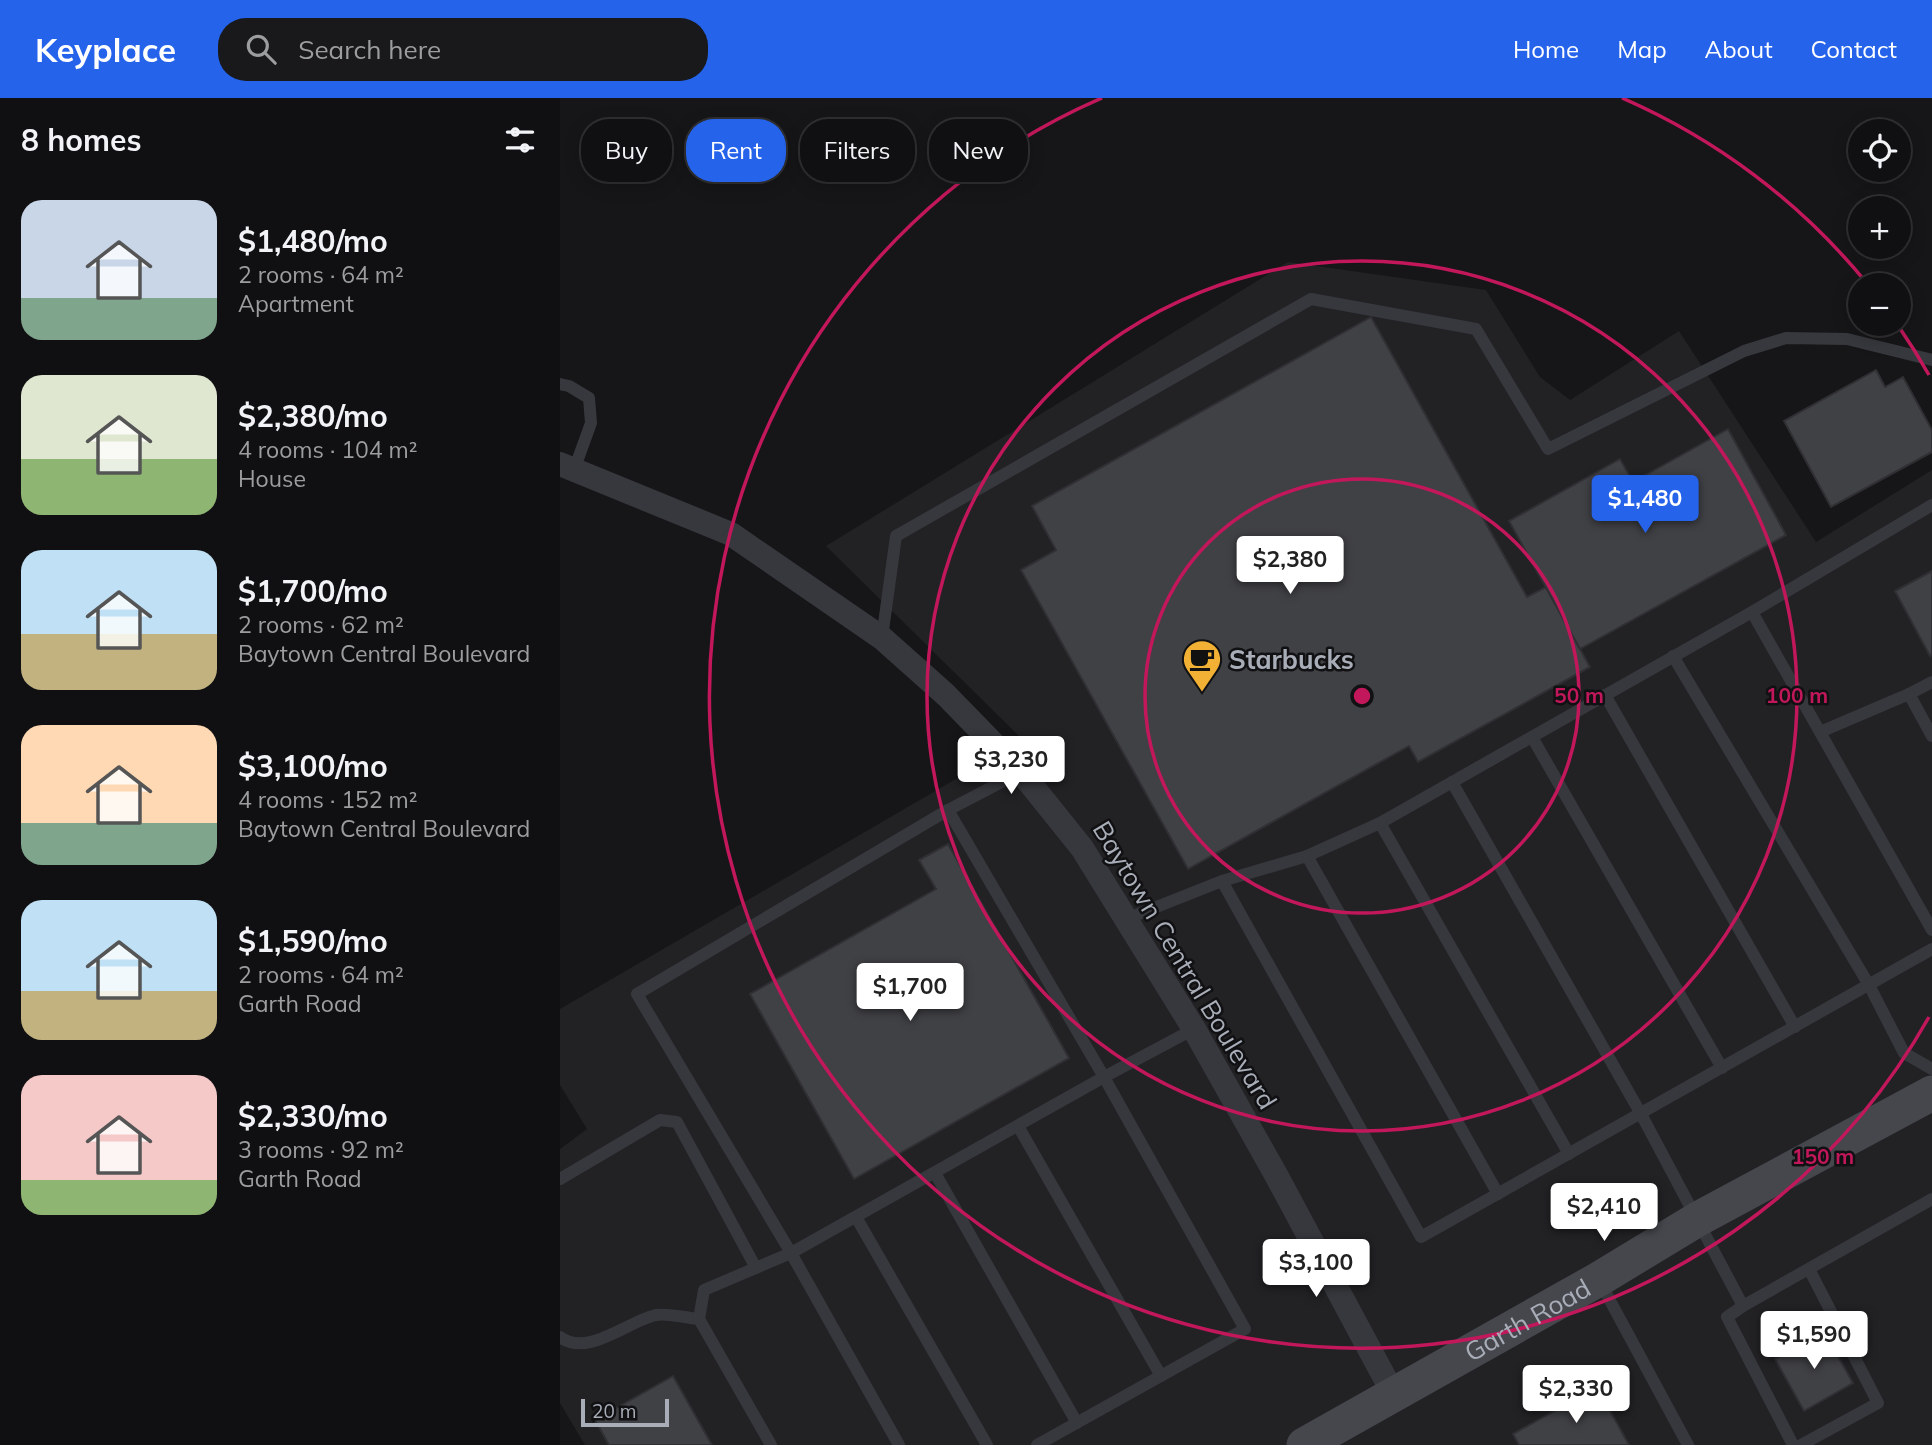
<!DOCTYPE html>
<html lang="en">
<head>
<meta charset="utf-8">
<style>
	body { margin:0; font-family:Mulish,sans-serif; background:#19191b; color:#f1f3f6; height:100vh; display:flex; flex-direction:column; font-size:26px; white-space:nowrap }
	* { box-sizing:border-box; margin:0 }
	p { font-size:23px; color:#9c9d9f }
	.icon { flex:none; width:38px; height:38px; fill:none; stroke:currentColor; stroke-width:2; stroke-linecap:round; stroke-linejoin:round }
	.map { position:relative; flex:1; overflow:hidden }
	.details { display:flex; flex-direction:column; background:#101012; width:560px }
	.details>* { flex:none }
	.guide { position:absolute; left:21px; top:21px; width:665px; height:63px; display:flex; gap:14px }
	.buttons { position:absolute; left:1288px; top:21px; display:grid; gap:14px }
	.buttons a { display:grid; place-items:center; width:63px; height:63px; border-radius:50%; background:#101012; box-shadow:0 4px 18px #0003,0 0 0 2px #303032; font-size:35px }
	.scale { position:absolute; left:21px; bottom:18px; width:88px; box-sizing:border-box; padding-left:7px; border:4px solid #a8adb8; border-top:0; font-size:19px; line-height:24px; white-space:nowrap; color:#a8adb8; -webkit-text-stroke:5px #111113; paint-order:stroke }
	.price { position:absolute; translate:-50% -60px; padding:0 16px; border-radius:7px; background:#fff; color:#222; font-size:23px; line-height:46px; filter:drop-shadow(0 2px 4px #0008) }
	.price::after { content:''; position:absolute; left:50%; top:42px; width:21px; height:16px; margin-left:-10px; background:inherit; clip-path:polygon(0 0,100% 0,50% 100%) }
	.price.selected { background:#2563eb; color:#fff }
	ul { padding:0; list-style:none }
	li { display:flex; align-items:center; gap:21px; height:175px; padding:0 21px }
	li span { display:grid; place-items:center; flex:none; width:196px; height:140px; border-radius:21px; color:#555 }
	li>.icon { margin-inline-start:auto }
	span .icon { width:84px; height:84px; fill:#fffc; stroke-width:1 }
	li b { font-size:30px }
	h2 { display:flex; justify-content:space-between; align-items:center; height:84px; padding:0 21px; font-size:30px }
	.chip { padding:0 24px; border-radius:28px; background:#101012; box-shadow:0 4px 18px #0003,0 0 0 2px #303032; font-size:24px; line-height:63px }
	.chip.selected { background:#2563eb; color:#fff }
	header { display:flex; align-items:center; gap:42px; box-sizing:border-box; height:98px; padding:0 35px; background:#2563eb; color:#fff }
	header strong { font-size:33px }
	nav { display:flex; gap:38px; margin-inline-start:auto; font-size:24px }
	.search { width:490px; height:63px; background:#19191b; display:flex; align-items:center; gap:18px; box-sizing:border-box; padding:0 24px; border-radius:28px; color:#9c9d9f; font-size:26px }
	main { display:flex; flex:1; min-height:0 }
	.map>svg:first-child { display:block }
	.built { fill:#222225 }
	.building { fill:#404145; stroke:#303034; stroke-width:2 }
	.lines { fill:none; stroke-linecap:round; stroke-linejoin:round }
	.service { stroke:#37383d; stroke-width:12 }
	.minor { stroke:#37383d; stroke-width:24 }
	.secondary { stroke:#45474d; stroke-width:35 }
	.ring { fill:none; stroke:#c2185b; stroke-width:3.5 }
	.labels { text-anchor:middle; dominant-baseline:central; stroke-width:5; stroke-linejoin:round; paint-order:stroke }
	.poi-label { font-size:26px; font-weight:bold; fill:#a8adb8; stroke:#111113; text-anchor:start }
	.street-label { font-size:26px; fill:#a8adb8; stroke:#111113 }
	.centre { fill:#c2185b; stroke:#111113; stroke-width:3.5 }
	.ring-label { font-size:21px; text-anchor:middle; font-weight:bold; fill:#c2185b; stroke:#111113; stroke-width:5; stroke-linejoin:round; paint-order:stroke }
</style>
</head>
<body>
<header>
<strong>Keyplace</strong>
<div class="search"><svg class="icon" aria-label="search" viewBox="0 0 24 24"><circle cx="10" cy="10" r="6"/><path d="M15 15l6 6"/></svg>Search here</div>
<nav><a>Home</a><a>Map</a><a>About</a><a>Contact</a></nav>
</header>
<main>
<section class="details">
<h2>8 homes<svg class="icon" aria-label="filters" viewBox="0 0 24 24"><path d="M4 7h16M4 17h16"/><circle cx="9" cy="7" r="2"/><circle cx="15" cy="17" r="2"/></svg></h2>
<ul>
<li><span style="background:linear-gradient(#c9d6e8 70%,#7fa58c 0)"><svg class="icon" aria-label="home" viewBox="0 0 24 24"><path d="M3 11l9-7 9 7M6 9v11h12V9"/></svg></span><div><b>$1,480/mo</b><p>2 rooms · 64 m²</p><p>Apartment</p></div></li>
<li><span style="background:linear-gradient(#dfe7d0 60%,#8fb573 0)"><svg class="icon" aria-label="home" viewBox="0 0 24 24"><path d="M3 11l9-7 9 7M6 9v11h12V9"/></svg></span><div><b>$2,380/mo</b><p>4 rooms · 104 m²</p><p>House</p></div></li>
<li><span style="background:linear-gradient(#bfe0f5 60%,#c2b280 0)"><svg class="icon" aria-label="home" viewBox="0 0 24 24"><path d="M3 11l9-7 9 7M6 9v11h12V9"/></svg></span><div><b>$1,700/mo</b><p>2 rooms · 62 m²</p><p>Baytown Central Boulevard</p></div></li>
<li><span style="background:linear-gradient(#ffd9b3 70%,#7fa58c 0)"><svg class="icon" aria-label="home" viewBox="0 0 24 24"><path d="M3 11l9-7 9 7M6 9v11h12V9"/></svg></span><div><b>$3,100/mo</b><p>4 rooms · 152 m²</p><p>Baytown Central Boulevard</p></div></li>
<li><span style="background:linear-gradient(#bfe0f5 65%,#c2b280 0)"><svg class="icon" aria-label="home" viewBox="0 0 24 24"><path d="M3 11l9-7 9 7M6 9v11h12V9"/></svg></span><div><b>$1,590/mo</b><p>2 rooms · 64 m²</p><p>Garth Road</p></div></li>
<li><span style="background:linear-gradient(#f6c9c9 75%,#8fb573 0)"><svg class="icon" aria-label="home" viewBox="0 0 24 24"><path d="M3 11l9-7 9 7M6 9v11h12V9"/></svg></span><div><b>$2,330/mo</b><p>3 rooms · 92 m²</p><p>Garth Road</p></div></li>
</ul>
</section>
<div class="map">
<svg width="1372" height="1347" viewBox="0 0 1372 1347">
	<rect width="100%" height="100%" fill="#161618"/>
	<path class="built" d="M 728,164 L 926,192 L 980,279 L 1010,302 L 1119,233 L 1256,444 L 1372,372 L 1372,1347 L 25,1347 L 0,1305 L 0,1051 L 27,1031 L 0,987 L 0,911 L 463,642 L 266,448 Z"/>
	<g class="building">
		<path d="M 811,219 L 967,499 L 986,489 L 1030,569 L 858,664 L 849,648 L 628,771 L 461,472 L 496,452 L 472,408 Z"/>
		<path d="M 1316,272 L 1325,289 L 1343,279 L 1372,332 L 1372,354 L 1271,409 L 1224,323 Z"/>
		<path d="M 1168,331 L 1226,437 L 1020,551 L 949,423 L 1060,361 L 1073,384 Z"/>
		<path d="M 1372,473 L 1372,556 L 1370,558 L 1335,493 Z"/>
		<path d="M 388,746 L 509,960 L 294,1081 L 190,896 L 376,791 L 359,762 Z"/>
		<path d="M 1264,1233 L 1293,1285 L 1244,1313 L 1215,1261 Z"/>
		<path d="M 113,1278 L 152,1347 L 49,1347 L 35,1322 Z"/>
		<path d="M 1037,1289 L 1069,1347 L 959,1347 L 953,1336 Z"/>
	</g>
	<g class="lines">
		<g class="service">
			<path d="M 0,286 L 9,288 L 29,300 L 31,325 L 14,372"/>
			<path d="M 1192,514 L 1372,832"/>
			<path d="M 322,540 L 336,438 L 751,201 L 916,231 L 988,351 L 1184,253 L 1226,240 L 1287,241 L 1372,262"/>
			<path d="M 1113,558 L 1309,887 L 1344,955 L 1372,971"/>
			<path d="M 1372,584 L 1349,596 L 1372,638"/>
			<path d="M 1045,597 L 1235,929"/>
			<path d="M 1260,634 L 1349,596"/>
			<path d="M 972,639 L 1162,970"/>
			<path d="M 892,684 L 1081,1016 L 1183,1208"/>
			<path d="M 388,712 L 544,979 L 685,1231 L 477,1347"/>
			<path d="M 820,725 L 1009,1056"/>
			<path d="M 747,758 L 938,1096"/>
			<path d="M 662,783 L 861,1139 L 1372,851"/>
			<path d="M 566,821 L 662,783 L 747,758 L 820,725 L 1192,514 L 1372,407"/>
			<path d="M 458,1028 L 601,1278"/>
			<path d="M 375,1075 L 517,1325"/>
			<path d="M 0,1081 L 100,1022 L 117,1024 L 196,1170"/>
			<path d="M 296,1119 L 427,1347"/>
			<path d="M 1040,1184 L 1128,1347"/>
			<path d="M 0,1239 C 27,1260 68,1223 96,1217 C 107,1215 128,1220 139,1221"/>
			<path d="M 211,1347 L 139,1221 L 144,1192 L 231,1155 L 77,896 L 388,712 L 461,674"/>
			<path d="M 339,1347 L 231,1155 L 544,979 L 634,931"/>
			<path d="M 1233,1347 L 1167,1219 L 1183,1208 L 1372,1101"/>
			<path d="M 1241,1347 L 1318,1305 L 1249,1171"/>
		</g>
		<path class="minor" d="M 0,366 L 171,436 L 322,540 L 386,597 L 461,674 L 522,750 L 634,931 L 715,1075 L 834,1297"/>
		<path class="secondary" id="s1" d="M 744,1347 L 1039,1181 L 1138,1121 L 1372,995"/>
	</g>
	<g class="ring">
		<circle cx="802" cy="598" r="217"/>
		<circle cx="802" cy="598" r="435"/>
		<path d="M1369 919A652 652 0 1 1 542 0M1062 0A652 652 0 0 1 1305 183M1339 229A652 652 0 0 1 1369 277"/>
	</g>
	<defs>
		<g id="cafe-pin" transform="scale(2.0125)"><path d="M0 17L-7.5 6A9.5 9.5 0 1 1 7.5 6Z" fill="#f2b134" stroke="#111113"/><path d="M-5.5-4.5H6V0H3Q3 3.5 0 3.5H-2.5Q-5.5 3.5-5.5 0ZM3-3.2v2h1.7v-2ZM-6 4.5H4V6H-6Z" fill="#111"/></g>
	</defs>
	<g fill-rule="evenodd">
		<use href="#cafe-pin" x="642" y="561"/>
	</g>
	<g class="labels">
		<g class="poi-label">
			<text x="669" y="561">Starbucks</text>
		</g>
		<g class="street-label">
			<text transform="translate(625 867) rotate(59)">Baytown Central Boulevard</text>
			<text stroke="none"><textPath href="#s1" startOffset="256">Garth Road</textPath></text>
		</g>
	</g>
	<circle cx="802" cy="598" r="10" class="centre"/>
	<g class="ring-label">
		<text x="1019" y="605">50 m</text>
		<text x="1237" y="605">100 m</text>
		<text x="1263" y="1066">150 m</text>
	</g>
</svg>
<div class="buttons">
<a><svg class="icon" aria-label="locate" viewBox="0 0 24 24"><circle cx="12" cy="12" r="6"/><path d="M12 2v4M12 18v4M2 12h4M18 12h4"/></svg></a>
<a>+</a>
<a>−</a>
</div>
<div class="scale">20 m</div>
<b class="price selected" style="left:1085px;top:437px">$1,480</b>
<b class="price" style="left:730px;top:498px">$2,380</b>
<b class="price" style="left:451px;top:698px">$3,230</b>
<b class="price" style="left:350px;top:925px">$1,700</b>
<b class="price" style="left:1044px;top:1145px">$2,410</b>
<b class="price" style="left:756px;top:1201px">$3,100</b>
<b class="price" style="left:1254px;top:1273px">$1,590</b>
<b class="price" style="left:1016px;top:1327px">$2,330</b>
<div class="guide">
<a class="chip">Buy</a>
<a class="chip selected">Rent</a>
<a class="chip">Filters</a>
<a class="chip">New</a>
</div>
</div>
</main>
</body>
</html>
